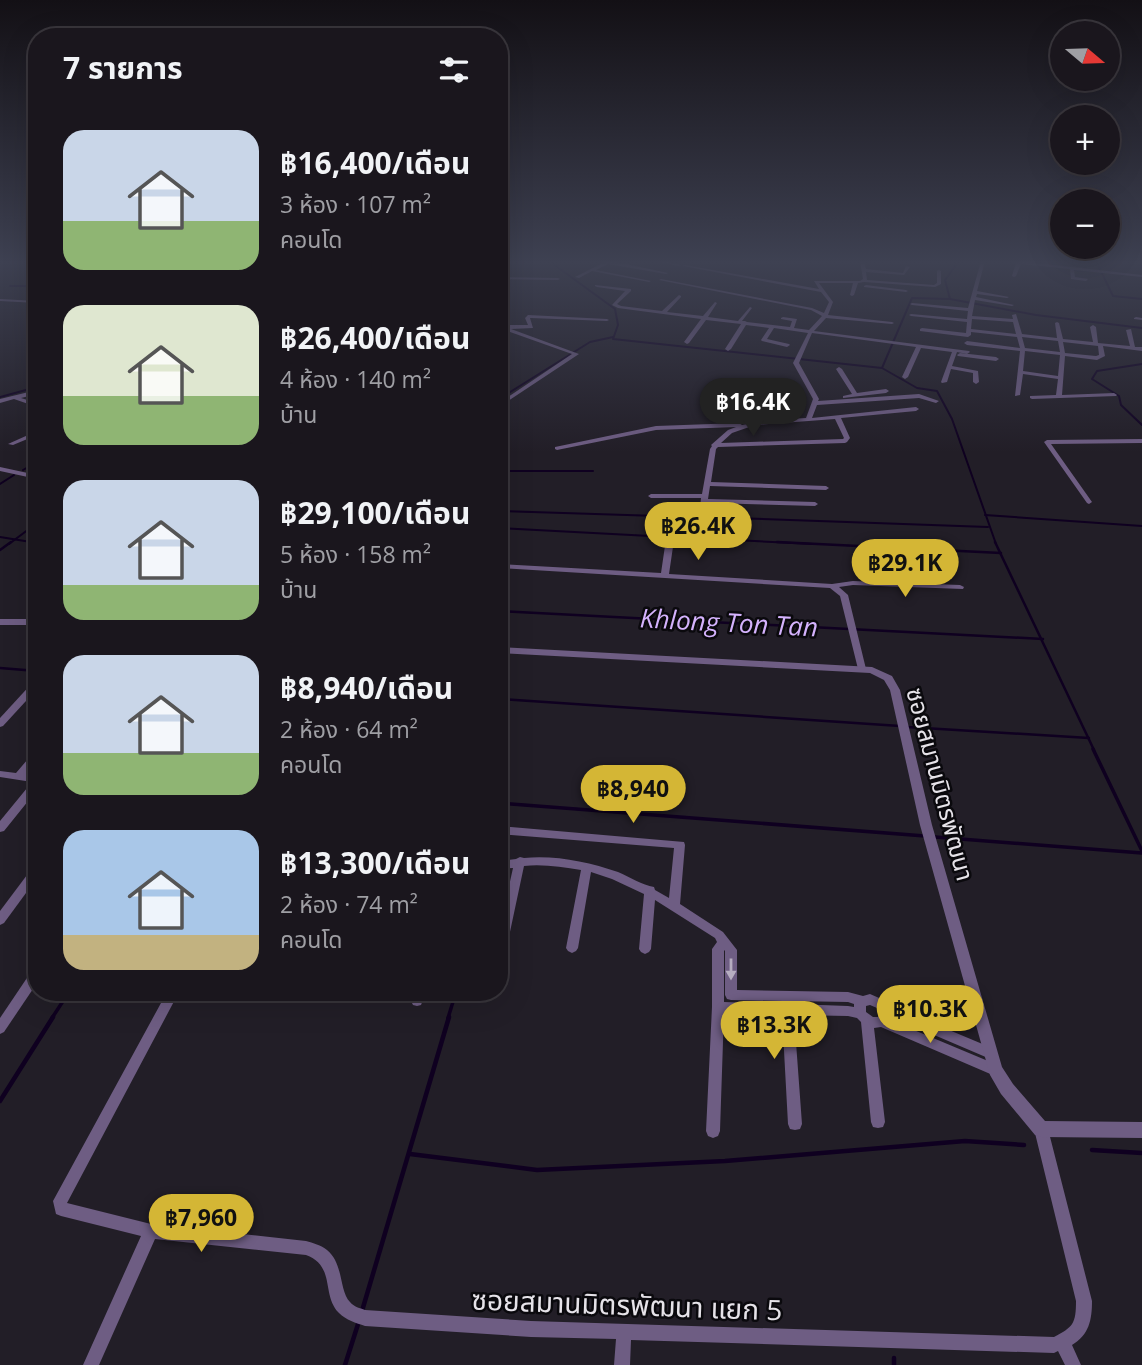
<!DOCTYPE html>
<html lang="th">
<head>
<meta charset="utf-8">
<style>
	body { margin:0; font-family:"Open Sans","Noto Sans Thai",sans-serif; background:#231f26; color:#f1f3f6; height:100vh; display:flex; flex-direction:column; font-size:26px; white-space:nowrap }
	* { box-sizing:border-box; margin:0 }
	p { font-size:23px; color:#9f9fa4 }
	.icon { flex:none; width:38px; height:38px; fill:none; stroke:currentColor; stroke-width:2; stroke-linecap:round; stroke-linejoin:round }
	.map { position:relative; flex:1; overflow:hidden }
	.side { position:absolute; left:28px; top:28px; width:480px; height:973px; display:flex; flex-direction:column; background:#1a161d; border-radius:28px; box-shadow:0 7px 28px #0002,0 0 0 2px #38353b }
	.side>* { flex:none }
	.needle { width:46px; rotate:109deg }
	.controls { position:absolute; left:1050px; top:21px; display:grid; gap:14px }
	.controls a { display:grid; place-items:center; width:70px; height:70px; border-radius:50%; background:#1a161d; box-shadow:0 7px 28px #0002,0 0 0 2px #38353b; font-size:35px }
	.price { position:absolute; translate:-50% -60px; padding:0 16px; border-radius:24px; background:#d4b635; color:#111; font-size:23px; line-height:46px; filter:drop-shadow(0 2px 4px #0008) }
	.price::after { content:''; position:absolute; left:50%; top:42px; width:21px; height:16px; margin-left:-10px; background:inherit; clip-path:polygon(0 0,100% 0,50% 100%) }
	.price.on { background:#222; color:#fff }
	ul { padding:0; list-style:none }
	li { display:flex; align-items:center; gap:21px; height:175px; padding:0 35px }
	li span { display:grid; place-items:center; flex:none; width:196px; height:140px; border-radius:21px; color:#555 }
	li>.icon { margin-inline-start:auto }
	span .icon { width:84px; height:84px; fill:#fffc; stroke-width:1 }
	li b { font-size:30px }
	h2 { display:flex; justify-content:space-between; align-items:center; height:84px; padding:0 35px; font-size:30px }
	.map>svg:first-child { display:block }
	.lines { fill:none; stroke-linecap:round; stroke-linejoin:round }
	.stream-far3 { stroke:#0f0020; stroke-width:2 }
	.stream-far2 { stroke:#0f0020; stroke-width:2.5 }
	.stream-far1 { stroke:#0f0020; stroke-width:3.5 }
	.stream { stroke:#0f0020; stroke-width:4.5 }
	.minor { fill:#6e5d83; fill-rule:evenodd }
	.tertiary { fill:#6e5d83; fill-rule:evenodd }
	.oneway { fill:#b6adc0 }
	.labels { text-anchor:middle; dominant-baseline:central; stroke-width:5; stroke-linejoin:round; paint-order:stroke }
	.street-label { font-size:24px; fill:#e6e3e9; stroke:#0a090d }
	.water-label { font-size:26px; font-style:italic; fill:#d4b2fd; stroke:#0a090d }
	.near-street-label { font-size:28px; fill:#e6e3e9; stroke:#0a090d }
</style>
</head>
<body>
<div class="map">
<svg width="1142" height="1365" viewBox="0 0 1142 1365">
	<rect width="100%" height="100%" fill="#221e27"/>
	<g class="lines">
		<g class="stream-far3">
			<path d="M 549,261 L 615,309 L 618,325 L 613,339 L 882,368"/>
			<path d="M 1096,261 L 1113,296 L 1142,299"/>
			<path d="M 10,286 L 37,286"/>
			<path d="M 950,299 L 945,280 L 959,261"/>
			<path d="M 1142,364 L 1097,371 L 1092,379 L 1119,396 L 1121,405 L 1142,425"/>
			<path d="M 0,397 L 37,387"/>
			<path d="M 499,399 L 590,342 L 613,337"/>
			<path d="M 23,470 L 37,462"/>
			<path d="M 499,471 L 593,471"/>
			<path d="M 0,484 L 14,475"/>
			<path d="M 499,511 L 690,517"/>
			<path d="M 985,515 L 1142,526"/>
			<path d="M 704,517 L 988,527"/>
			<path d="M 499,528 L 669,537"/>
			<path d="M 0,537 L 37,543"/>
			<path d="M 676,537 L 813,544"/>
			<path d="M 9,544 L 37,523"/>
			<path d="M 996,544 L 952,419 L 937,391 L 917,388 L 882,368 L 912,298 L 950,299 L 1036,315 L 1142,328"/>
		</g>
		<g class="stream-far2">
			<path d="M 31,542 L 37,543"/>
			<path d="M 777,542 L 1001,553"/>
			<path d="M 995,542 L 1094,750"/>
			<path d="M 0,550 L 11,542"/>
			<path d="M 499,611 L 1043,639"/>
			<path d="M 0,668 L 37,671"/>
			<path d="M 499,699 L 900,726"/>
			<path d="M 907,727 L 1089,738"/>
		</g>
		<g class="stream-far1">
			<path d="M 1093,749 L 1142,851"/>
			<path d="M 499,803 L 925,836"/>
			<path d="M 935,837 L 1142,853"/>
			<path d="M 52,1018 L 69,992"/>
			<path d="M 448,1018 L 456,992"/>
		</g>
		<g class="stream">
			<path d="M 0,1101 L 53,1017"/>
			<path d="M 1092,1150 L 1142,1153"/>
			<path d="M 410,1154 L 537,1170 L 725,1161 L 965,1141 L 1024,1145"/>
			<path d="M 362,1311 L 449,1017"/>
			<path d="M 894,1358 L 894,1365"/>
			<path d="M 345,1365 L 359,1321"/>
		</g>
		<g class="minor">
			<path d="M 607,261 L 612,261 L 668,273 L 666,274 L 608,264 L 596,270 L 651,281 L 649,282 L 592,271 L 579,278 L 575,277 Z"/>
			<path d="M 653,261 L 661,261 L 681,265 L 679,266 Z"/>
			<path d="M 860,261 L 864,261 L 866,269 L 903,273 L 906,266 L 910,267 L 904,275 L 866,272 L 867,280 L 934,285 L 937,283 L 937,271 L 939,270 L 941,271 L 941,284 L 935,287 L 864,282 L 858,283 L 854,295 L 852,296 L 850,295 L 853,283 L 819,283 L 833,302 L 828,315 L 892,322 L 894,323 L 892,324 L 826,318 L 814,331 L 969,351 L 970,352 L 967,354 L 957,352 L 952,366 L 978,371 L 979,382 L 976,384 L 973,382 L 973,373 L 951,369 L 947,382 L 942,383 L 941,382 L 952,352 L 921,348 L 908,377 L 905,379 L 902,377 L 916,347 L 812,333 L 799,363 L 819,399 L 818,401 L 919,394 L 939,401 L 936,403 L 919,398 L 817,405 L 812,418 L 916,407 L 919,409 L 916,411 L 841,418 L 850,438 L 847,442 L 845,443 L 718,447 L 716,449 L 711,482 L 826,486 L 829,488 L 826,490 L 710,486 L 708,499 L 815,502 L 818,504 L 815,506 L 707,503 L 705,510 L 674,540 L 669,574 L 832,584 L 853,581 L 960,585 L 964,587 L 963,589 L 853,585 L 839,587 L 848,595 L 866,669 L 862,672 L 858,669 L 840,596 L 830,588 L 499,568 L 499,564 L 661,573 L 666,539 L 700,508 L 701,498 L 651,498 L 648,496 L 651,494 L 702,494 L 710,449 L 712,446 L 711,445 L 728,430 L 736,427 L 656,430 L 557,450 L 555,449 L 555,447 L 656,426 L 739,423 L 742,425 L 769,420 L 806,418 L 813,399 L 793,363 L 808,333 L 774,328 L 767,339 L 789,344 L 790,345 L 787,347 L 762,341 L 761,340 L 769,328 L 746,325 L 731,349 L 728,351 L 725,349 L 741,324 L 706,320 L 689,343 L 687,344 L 684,342 L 701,319 L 618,308 L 612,305 L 625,291 L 597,287 L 595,286 L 595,285 L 631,289 L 631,291 L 617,304 L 621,306 L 662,311 L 679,295 L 681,296 L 681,297 L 667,312 L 703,316 L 715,302 L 717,303 L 708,317 L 738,321 L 750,307 L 752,308 L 742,321 L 745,321 L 747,322 L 790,327 L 792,321 L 781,319 L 781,318 L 783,317 L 797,319 L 794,328 L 809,330 L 822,316 L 811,310 L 659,280 L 661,279 L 812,308 L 824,313 L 829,302 L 821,292 L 683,266 L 685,265 L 819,289 L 814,281 L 860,281 L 863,279 ZM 835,419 L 844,438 L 843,439 L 721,443 L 732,433 L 755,425 Z"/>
			<path d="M 981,261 L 985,261 L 977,291 L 1009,297 L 1007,298 L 977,294 L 976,297 L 1014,305 L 1012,306 L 975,300 L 972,316 L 1013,319 L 1012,315 L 1016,314 L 1022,334 L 1057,338 L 1055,323 L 1057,322 L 1059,323 L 1063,339 L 1093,342 L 1090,327 L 1093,325 L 1096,327 L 1098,343 L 1130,346 L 1126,330 L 1131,329 L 1135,347 L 1142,347 L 1142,351 L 1103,346 L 1105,356 L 1097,360 L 1065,356 L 1062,395 L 1114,393 L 1117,395 L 1116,396 L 1032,399 L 1030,398 L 1030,396 L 1056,395 L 1058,379 L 1023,374 L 1020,395 L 1015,396 L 1020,351 L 967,345 L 964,343 L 967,341 L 1020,348 L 1017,337 L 971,332 L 971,335 L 968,337 L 920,331 L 920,329 L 922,328 L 966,333 L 967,322 L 911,316 L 909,315 L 911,314 L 967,319 L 968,311 L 912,305 L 910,304 L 912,303 L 968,308 ZM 972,319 L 1013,322 L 1016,334 L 971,329 ZM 1022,337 L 1058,341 L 1060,352 L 1025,348 ZM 1063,342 L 1098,346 L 1099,355 L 1096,356 L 1065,353 ZM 1025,351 L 1060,355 L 1058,376 L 1023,371 Z"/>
			<path d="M 1008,261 L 1019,261 L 1142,275 L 1142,277 L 1074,270 L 1075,277 L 1088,279 L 1086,281 L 1071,279 L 1070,269 L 1021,264 L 1016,276 L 1014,277 L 1012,276 L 1016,263 Z"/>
			<path d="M 499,277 L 558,278 L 560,279 L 558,280 L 499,279 Z"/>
			<path d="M 866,285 L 906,290 L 908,291 L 906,292 L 864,287 L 864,286 Z"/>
			<path d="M 0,299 L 37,301 L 37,303 L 0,301 Z"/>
			<path d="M 528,315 L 607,319 L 609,320 L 607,321 L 531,318 L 530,318 L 533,328 L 511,329 L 579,354 L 499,407 L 499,403 L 572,354 L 499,328 L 499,324 L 508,327 L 510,325 L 528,325 L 525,318 Z"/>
			<path d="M 1136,317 L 1142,318 L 1142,320 L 1134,319 L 1134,318 Z"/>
			<path d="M 960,353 L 996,357 L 999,359 L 996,361 L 958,356 L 957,355 Z"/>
			<path d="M 839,367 L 842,369 L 857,393 L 886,389 L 889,391 L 886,393 L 843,398 L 843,396 L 852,394 L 836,369 Z"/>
			<path d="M 37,390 L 37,394 L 21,398 L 37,403 L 37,407 L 14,399 L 0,403 L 0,399 Z"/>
			<path d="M 37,431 L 37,435 L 13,445 L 8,444 Z"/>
			<path d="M 1142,439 L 1142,443 L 1051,444 L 1092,502 L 1089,504 L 1087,503 L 1044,442 L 1047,440 Z"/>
			<path d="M 0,467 L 37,475 L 37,479 L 0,471 Z"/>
			<path d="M 37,680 L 37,689 L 3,726 L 0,727 L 0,718 L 34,681 Z"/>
			<path d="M 37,751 L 37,761 L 26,774 L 37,776 L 37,790 L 4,831 L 0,832 L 0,821 L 32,782 L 0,777 L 0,771 L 16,773 L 34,752 Z"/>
			<path d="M 499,826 L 684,842 L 685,845 L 680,904 L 723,932 L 737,950 L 737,990 L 848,992 L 863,996 L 870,994 L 886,1001 L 887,1004 L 992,1048 L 994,1052 L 992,1056 L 988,1058 L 892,1017 L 890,1020 L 1000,1066 L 1001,1070 L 1000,1074 L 995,1076 L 881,1027 L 874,1028 L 885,1122 L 883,1127 L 878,1128 L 873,1127 L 871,1122 L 861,1022 L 857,1018 L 848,1016 L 794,1015 L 802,1124 L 800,1129 L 795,1130 L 790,1129 L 788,1124 L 782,1014 L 724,1012 L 720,1131 L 718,1136 L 713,1138 L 708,1136 L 706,1131 L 712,1007 L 712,949 L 717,942 L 715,938 L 655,900 L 651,949 L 649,952 L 645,954 L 641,952 L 639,949 L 644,894 L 612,879 L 591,872 L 578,948 L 576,951 L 572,953 L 568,951 L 566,948 L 581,870 C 562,867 543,864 524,866 L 507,946 L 505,949 L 499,950 L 499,931 L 513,868 L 499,869 L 499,861 L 516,859 L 520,857 L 524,858 C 556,855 588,862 618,872 C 630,877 642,885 654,887 L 655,890 L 669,898 L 674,848 L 499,834 ZM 724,950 L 725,951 L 725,995 L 727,999 L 731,1000 L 783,1001 L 782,1004 L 724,1002 ZM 791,1001 L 848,1002 L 854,1004 L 854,1007 L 848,1006 L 793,1004 ZM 870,1005 L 877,1008 L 879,1015 L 878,1017 L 873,1017 L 866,1012 L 866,1006 Z"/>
			<path d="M 37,866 L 37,878 L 4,923 L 0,925 L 0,911 L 33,867 Z"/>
			<path d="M 37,968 L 37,983 L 4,1032 L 0,1034 L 0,1018 L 33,969 Z"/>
			<path d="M 167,992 L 179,992 L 67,1203 L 151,1224 L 306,1241 C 313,1243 321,1245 327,1250 C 344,1264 339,1291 350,1302 C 354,1307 360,1308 365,1310 L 531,1321 L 1054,1337 C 1073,1327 1076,1324 1076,1301 L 1034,1129 L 1036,1124 L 1041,1123 L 1046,1124 L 1048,1129 L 1092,1301 C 1092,1320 1089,1335 1072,1345 L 1081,1365 L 1065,1365 L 1058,1351 L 1054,1353 L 631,1340 L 630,1365 L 614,1365 L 616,1339 L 531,1337 L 365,1326 C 356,1323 346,1320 339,1313 C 321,1295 336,1266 306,1255 L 155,1239 L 99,1365 L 83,1365 L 141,1236 L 61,1216 L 56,1214 L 53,1201 Z"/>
			<path d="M 414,992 L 426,992 L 421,1005 L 417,1006 L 413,1005 L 411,1001 Z"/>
		</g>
		<g class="tertiary">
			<rect x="0" y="619" width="37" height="6"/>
			<path d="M 499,647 L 872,667 L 892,676 L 900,690 L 932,825 L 1002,1067 L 1013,1084 L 1045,1121 L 1142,1122 L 1142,1138 L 1041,1137 L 1035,1135 L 1001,1094 L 990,1075 L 920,825 L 890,690 L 884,680 L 870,673 L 499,653 Z"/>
		</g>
	</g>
	<defs><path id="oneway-solid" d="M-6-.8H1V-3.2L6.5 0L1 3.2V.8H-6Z" transform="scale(1.75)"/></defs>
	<use class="oneway" href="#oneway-solid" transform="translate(731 969) rotate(90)"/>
	<linearGradient id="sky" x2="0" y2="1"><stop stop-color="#131015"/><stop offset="0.58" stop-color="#3e4152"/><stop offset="1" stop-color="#3e4152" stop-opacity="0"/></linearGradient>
	<rect width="1142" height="452" fill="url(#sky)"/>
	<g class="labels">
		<g class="street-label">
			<text transform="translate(941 784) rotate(75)">ซอยสมานมิตรพัฒนา</text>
		</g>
		<g class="water-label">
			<text transform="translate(729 622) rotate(3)">Khlong Ton Tan</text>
		</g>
		<g class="near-street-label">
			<text transform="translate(627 1304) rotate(2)">ซอยสมานมิตรพัฒนา แยก 5</text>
		</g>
	</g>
</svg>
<div class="controls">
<a><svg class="needle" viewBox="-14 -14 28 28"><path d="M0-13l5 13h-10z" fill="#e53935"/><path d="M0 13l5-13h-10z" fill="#9f9fa4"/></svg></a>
<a>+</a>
<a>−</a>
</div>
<b class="price on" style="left:753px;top:438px">฿16.4K</b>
<b class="price" style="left:698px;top:562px">฿26.4K</b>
<b class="price" style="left:905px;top:599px">฿29.1K</b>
<b class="price" style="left:633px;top:825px">฿8,940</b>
<b class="price" style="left:930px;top:1045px">฿10.3K</b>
<b class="price" style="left:774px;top:1061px">฿13.3K</b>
<b class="price" style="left:201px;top:1254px">฿7,960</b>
<section class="side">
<h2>7 รายการ<svg class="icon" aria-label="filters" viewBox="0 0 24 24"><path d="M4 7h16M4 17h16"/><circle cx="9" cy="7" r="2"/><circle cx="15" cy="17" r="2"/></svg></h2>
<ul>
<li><span style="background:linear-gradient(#c9d6e8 65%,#8fb573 0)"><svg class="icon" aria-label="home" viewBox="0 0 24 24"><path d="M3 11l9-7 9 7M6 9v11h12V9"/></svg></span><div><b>฿16,400/เดือน</b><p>3 ห้อง · 107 m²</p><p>คอนโด</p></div></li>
<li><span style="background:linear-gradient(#dfe7d0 65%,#8fb573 0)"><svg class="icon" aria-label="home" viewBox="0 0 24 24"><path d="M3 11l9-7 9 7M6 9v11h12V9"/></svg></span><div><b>฿26,400/เดือน</b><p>4 ห้อง · 140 m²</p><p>บ้าน</p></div></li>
<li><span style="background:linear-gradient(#c9d6e8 75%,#8fb573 0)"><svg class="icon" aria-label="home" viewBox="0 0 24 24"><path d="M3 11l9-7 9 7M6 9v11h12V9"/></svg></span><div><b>฿29,100/เดือน</b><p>5 ห้อง · 158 m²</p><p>บ้าน</p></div></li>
<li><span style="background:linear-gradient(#c9d6e8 70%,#8fb573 0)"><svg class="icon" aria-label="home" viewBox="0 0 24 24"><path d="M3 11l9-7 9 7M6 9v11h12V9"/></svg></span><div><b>฿8,940/เดือน</b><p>2 ห้อง · 64 m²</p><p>คอนโด</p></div></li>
<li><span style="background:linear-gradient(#a9c7e8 75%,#c2b280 0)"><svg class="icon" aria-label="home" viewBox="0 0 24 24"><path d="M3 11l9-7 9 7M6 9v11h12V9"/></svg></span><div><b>฿13,300/เดือน</b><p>2 ห้อง · 74 m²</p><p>คอนโด</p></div></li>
</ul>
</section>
</div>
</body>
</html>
